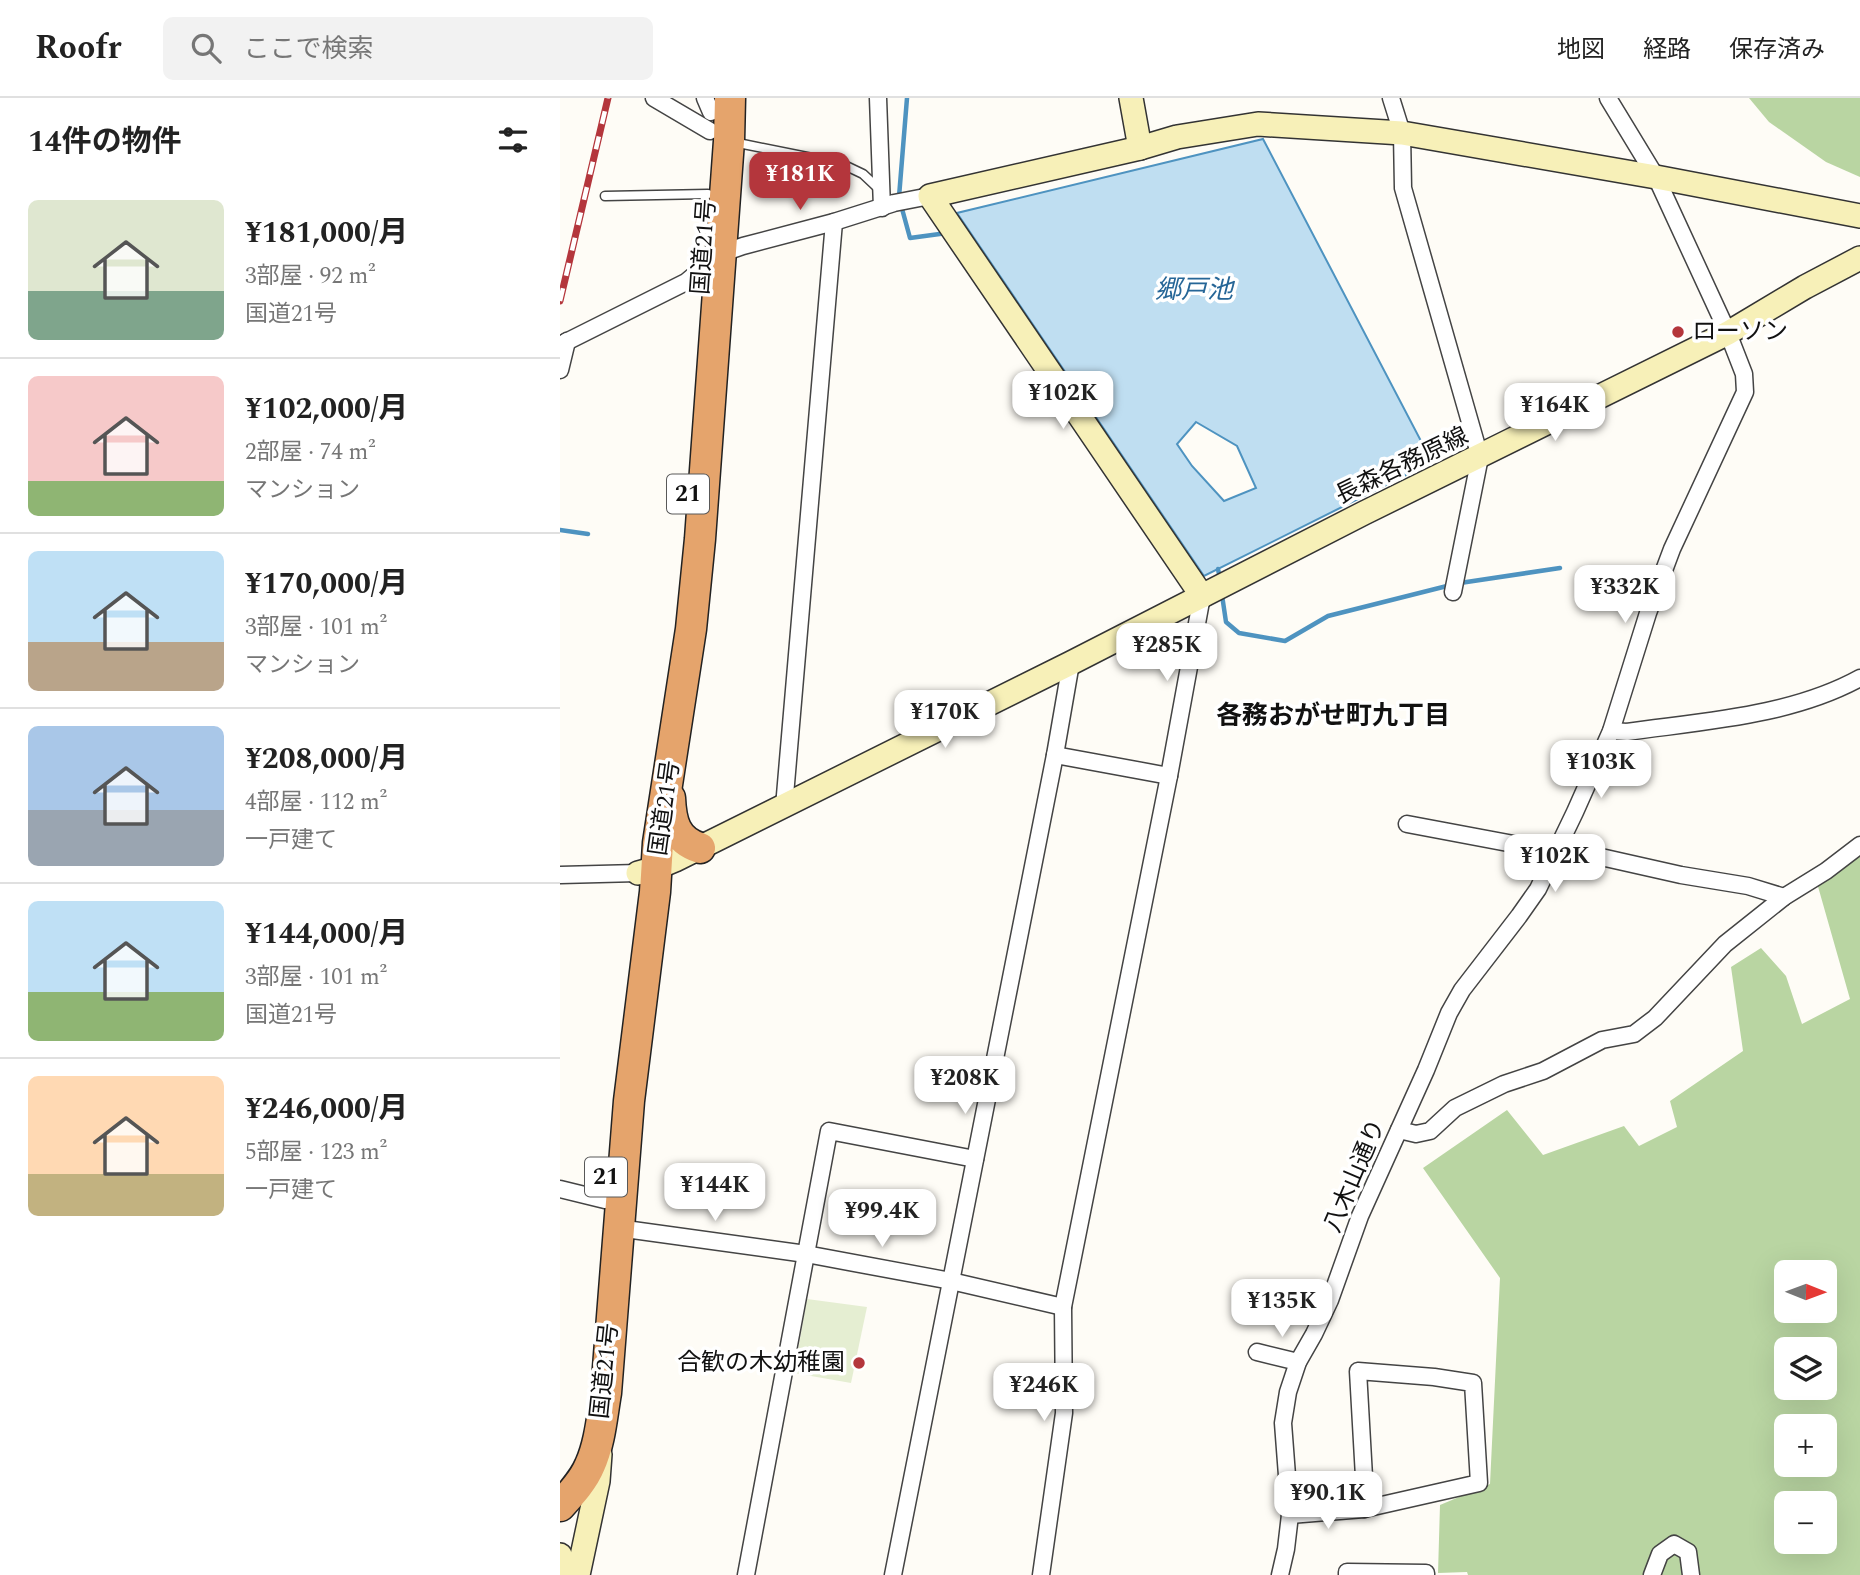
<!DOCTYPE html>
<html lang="ja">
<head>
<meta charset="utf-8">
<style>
	body { margin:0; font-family:Spectral,"Noto Sans JP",serif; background:#f2f2f2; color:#222; height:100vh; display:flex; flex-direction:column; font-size:26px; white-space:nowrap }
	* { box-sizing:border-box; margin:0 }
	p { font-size:23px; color:#767676 }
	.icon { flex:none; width:38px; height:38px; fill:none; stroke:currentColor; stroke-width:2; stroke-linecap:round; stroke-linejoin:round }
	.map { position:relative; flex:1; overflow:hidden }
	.details { display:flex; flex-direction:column; background:#fff; width:560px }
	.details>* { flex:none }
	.needle { width:46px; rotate:91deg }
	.fabs { position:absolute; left:1214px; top:1162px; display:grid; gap:14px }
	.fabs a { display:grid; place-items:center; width:63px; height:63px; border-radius:10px; background:#fff; box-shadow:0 7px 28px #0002; font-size:35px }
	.price { position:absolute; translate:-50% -60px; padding:0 16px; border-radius:14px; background:#fff; color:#222; font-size:23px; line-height:46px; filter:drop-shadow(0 2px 4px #0008) }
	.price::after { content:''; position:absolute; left:50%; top:42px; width:21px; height:16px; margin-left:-10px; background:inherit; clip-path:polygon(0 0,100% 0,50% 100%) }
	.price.active { background:#b4363c; color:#fff }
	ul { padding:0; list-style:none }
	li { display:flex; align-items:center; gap:21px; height:175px; padding:0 28px }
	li+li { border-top:2px solid #e0e0e0 }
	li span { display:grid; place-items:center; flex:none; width:196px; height:140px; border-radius:10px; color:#555 }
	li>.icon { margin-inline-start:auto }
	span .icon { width:84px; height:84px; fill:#fffc; stroke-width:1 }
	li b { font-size:30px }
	h2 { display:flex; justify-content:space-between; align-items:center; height:84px; padding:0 28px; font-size:30px }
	header { display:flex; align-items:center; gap:42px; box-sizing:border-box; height:98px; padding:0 35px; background:#fff; border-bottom:2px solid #e0e0e0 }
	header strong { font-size:33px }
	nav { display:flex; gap:38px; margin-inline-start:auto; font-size:24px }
	.search { width:490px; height:63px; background:#f2f2f2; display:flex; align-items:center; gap:18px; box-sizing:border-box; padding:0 24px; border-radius:10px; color:#767676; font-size:26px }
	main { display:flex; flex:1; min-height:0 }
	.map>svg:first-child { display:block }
	.forest { fill:#b9d5a2; fill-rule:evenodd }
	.pitch { fill:#e5eed2 }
	.water { fill:#bfdef1; stroke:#4e93c0; stroke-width:2; fill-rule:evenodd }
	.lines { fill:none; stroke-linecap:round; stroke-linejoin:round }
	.stream { stroke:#4e93c0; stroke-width:4.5 }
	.lane-casing { stroke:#444; stroke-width:11 }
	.street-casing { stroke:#444; stroke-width:19 }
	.secondary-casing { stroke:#333; stroke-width:26 }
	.highway-casing { stroke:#222; stroke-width:33 }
	.lane { stroke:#fff; stroke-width:8 }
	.street { stroke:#fff; stroke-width:16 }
	.secondary { stroke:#f7f0b8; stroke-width:23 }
	.highway { stroke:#e5a46c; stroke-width:30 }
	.rail-casing { stroke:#b4363c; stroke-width:7 }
	.rail { stroke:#fff; stroke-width:4.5; stroke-dasharray:13; stroke-linecap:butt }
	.poi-dot { fill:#b4363c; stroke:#fff; stroke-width:2.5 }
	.labels { text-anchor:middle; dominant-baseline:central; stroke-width:7; stroke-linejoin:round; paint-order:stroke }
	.shield { fill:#fff; stroke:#585858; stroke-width:2 }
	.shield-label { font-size:23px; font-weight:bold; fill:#111 }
	.street-label { font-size:24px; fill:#111; stroke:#fff }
	.poi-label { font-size:24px; fill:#111; stroke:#fff; text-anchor:start }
	.water-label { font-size:26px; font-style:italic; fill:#266697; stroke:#fff }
	.neighbourhood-label { font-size:26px; font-weight:bold; fill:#111; stroke:#fff }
</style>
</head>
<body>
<header>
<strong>Roofr</strong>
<div class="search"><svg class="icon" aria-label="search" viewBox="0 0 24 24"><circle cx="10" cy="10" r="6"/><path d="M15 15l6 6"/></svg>ここで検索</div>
<nav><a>地図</a><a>経路</a><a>保存済み</a></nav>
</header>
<main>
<section class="details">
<h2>14件の物件<svg class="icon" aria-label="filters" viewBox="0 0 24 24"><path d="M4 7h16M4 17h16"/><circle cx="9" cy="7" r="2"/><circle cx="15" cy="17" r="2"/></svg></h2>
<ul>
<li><span style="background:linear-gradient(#dfe7d0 65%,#7fa58c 0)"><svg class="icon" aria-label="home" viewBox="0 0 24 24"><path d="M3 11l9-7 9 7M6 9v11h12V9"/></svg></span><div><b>¥181,000/月</b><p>3部屋 · 92 m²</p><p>国道21号</p></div></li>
<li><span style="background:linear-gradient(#f6c9c9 75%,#8fb573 0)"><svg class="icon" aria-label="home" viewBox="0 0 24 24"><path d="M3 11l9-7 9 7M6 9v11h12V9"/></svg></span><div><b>¥102,000/月</b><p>2部屋 · 74 m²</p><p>マンション</p></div></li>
<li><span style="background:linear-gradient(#bfe0f5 65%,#b9a48a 0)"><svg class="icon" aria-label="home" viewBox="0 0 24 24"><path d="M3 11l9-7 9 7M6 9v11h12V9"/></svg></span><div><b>¥170,000/月</b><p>3部屋 · 101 m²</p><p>マンション</p></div></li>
<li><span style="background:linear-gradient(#a9c7e8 60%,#9aa5b1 0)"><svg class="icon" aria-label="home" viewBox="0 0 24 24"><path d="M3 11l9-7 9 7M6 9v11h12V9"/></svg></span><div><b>¥208,000/月</b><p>4部屋 · 112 m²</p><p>一戸建て</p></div></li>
<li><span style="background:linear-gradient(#bfe0f5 65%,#8fb573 0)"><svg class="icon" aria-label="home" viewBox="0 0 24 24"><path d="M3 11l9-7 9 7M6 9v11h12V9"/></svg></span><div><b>¥144,000/月</b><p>3部屋 · 101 m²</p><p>国道21号</p></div></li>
<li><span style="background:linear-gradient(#ffd9b3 70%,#c2b280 0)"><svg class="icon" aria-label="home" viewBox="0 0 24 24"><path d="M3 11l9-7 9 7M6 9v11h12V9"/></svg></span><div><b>¥246,000/月</b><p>5部屋 · 123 m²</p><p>一戸建て</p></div></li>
</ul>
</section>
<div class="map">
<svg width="1300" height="1477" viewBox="0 0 1300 1477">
	<rect width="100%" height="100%" fill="#fefcf6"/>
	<g class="forest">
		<path d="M 1189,0 L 1300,0 L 1300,79 L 1266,64 L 1209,24 Z"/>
		<path d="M 1300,758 L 1300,1477 L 908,1477 L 907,1474 L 878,1475 L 880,1407 L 930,1386 L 940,1180 L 863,1070 L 947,1012 L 983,1057 L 1064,1028 L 1079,1048 L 1117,1029 L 1110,1003 L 1183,953 L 1171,869 L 1201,850 L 1226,878 L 1242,926 L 1290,901 L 1257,785 ZM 1227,1174 L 1265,1174 L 1265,1213 L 1227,1213 ZM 1227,1251 L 1265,1251 L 1265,1290 L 1227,1290 ZM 1227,1328 L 1265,1328 L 1265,1367 L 1227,1367 ZM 1227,1405 L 1265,1405 L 1265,1444 L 1227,1444 Z"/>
	</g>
	<path class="pitch" d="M 247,1201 L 307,1209 L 291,1285 L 234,1275 Z"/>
	<path class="water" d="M 703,41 L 872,364 L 644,478 L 397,115 ZM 636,324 L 677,348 L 696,390 L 664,403 L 632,368 L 617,346 Z"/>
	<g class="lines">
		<g class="stream">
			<path d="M 339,99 L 347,0"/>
			<path d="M 341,107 L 350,140 L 387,135"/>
			<path d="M 0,432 L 28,436"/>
			<path d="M 658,471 L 660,481"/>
			<path d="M 900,485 L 1000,470"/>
			<path d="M 662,497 L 666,524 L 679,535 L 725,543 L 768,518 L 891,487"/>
		</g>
		<g class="lane-casing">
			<g id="lane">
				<path d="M 173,44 L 282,66 L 303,76 L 320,92"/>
				<path d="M 45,98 L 148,96"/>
			</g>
		</g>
		<g class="street-casing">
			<g id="street">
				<path d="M 94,0 L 150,33"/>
				<path d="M 145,0 L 151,14"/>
				<path d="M 318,0 L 322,110"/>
				<path d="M 831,0 L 842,35 L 843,90 L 920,359 L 893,494"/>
				<path d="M 0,247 L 126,184 L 160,156 L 183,148 L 274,124 L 334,105 L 370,98"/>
				<path d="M 0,272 L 7,243"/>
				<path d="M 1051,633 L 1067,634 C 1144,623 1231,618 1300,580"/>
				<path d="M 495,657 L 609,678"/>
				<path d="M 224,709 L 274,124"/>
				<path d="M 847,726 L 996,754"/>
				<path d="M 1000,745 L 1041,759 L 1121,777 L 1188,788 L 1224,799"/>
				<path d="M 0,777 L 78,775"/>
				<path d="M 839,1032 L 856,1036 L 870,1033 L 895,1010 L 944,986 L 983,973 L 1042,942 L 1074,936 L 1095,920 L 1165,846 L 1224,799 L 1266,773 L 1300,747"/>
				<path d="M 0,1091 L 45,1102"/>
				<path d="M 58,1130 L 246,1156 L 391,1183 L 503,1209"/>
				<path d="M 697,1254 L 738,1264"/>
				<path d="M 798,1273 L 874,1279 L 913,1285 L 919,1385 L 804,1411 L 804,1379 Z"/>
				<path d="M 730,1417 L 804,1411"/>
				<path d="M 186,1477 L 269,1033 L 415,1061"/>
				<path d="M 333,1477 L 495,657 L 511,565"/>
				<path d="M 481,1477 L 504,1315 L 503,1209 L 609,678 L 642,498"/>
				<path d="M 720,1477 L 726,1451 L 730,1417 L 723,1325 L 728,1294 L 738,1264 L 754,1236 L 770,1202 L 800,1118 L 866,972 L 889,915 L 902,892 L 959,818 L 978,791 L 1015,714 L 1051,633 L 1088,515 L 1112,451 L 1185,294 L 1184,276 L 1168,235 L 1096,79 L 1048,0"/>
				<path d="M 787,1477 L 787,1474 L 866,1475 L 866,1477"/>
				<path d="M 1092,1477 L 1100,1456 L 1114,1446 L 1128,1454 L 1131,1477"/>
			</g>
		</g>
		<g class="secondary-casing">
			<g id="secondary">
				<path d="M 571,0 L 580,50"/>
				<path d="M 642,498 L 370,98 L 580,50 L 617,39 L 698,26 L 842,35 L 1096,79 L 1300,118"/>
				<path d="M 78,775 L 96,770 L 115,762 L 511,565 L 804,415 L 1168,235 L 1245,189 L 1300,160"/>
				<path d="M 0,1457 L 1,1477"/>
				<path d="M 18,1477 L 38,1383 L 40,1356"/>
			</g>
		</g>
		<g class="highway-casing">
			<g id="highway">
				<path d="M 110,700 C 111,723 115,742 140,750"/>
				<path d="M 0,1408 C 11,1396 24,1382 30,1367 C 40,1345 42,1318 46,1295 L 69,1003 L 95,794 L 98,745 L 131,531 L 140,441 L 169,43 L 170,0"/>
			</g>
		</g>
		<use href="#lane" class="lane"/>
		<use href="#street" class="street"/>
		<use href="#secondary" class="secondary"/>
		<use href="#highway" class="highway"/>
		<g class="rail-casing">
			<path id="rail" d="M 0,203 L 48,0"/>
		</g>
		<use href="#rail" class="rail"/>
	</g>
	<g class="poi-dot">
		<circle cx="1118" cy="234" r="7"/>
		<circle cx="299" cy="1265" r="7"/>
	</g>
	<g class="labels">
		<g class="shield">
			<rect x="107" y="376.5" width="42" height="39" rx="5"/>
			<rect x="25" y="1059.5" width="42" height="39" rx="5"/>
		</g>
		<g class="shield-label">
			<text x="128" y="396">21</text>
			<text x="46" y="1079">21</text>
		</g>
		<g class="street-label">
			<text transform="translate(144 149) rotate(-86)">国道21号</text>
			<text transform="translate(842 368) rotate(-26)">長森各務原線</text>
			<text transform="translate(105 710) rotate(-82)">国道21号</text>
			<text transform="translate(795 1078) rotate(-67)">八木山通り</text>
			<text transform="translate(45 1273) rotate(-84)">国道21号</text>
		</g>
		<g class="poi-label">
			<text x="1132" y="234">ローソン</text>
			<text x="285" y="1265" text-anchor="end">合歓の木幼稚園</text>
		</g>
		<g class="water-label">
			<text x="634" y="192">郷戸池</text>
		</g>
		<g class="neighbourhood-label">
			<text x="773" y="618">各務おがせ町九丁目</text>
		</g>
	</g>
</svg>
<div class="fabs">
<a><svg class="needle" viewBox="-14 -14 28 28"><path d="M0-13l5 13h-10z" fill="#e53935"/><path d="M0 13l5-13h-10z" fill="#767676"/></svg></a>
<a><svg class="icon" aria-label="layers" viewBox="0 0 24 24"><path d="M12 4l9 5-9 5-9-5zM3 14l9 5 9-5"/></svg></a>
<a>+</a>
<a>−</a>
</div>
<b class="price active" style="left:240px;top:114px">¥181K</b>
<b class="price" style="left:503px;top:333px">¥102K</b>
<b class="price" style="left:995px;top:345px">¥164K</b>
<b class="price" style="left:1065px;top:527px">¥332K</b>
<b class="price" style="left:607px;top:585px">¥285K</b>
<b class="price" style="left:385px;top:652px">¥170K</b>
<b class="price" style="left:1041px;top:702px">¥103K</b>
<b class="price" style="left:995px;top:796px">¥102K</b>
<b class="price" style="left:405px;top:1018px">¥208K</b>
<b class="price" style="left:155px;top:1125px">¥144K</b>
<b class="price" style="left:322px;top:1151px">¥99.4K</b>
<b class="price" style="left:722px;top:1241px">¥135K</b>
<b class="price" style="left:484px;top:1325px">¥246K</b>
<b class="price" style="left:768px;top:1433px">¥90.1K</b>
</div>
</main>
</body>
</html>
